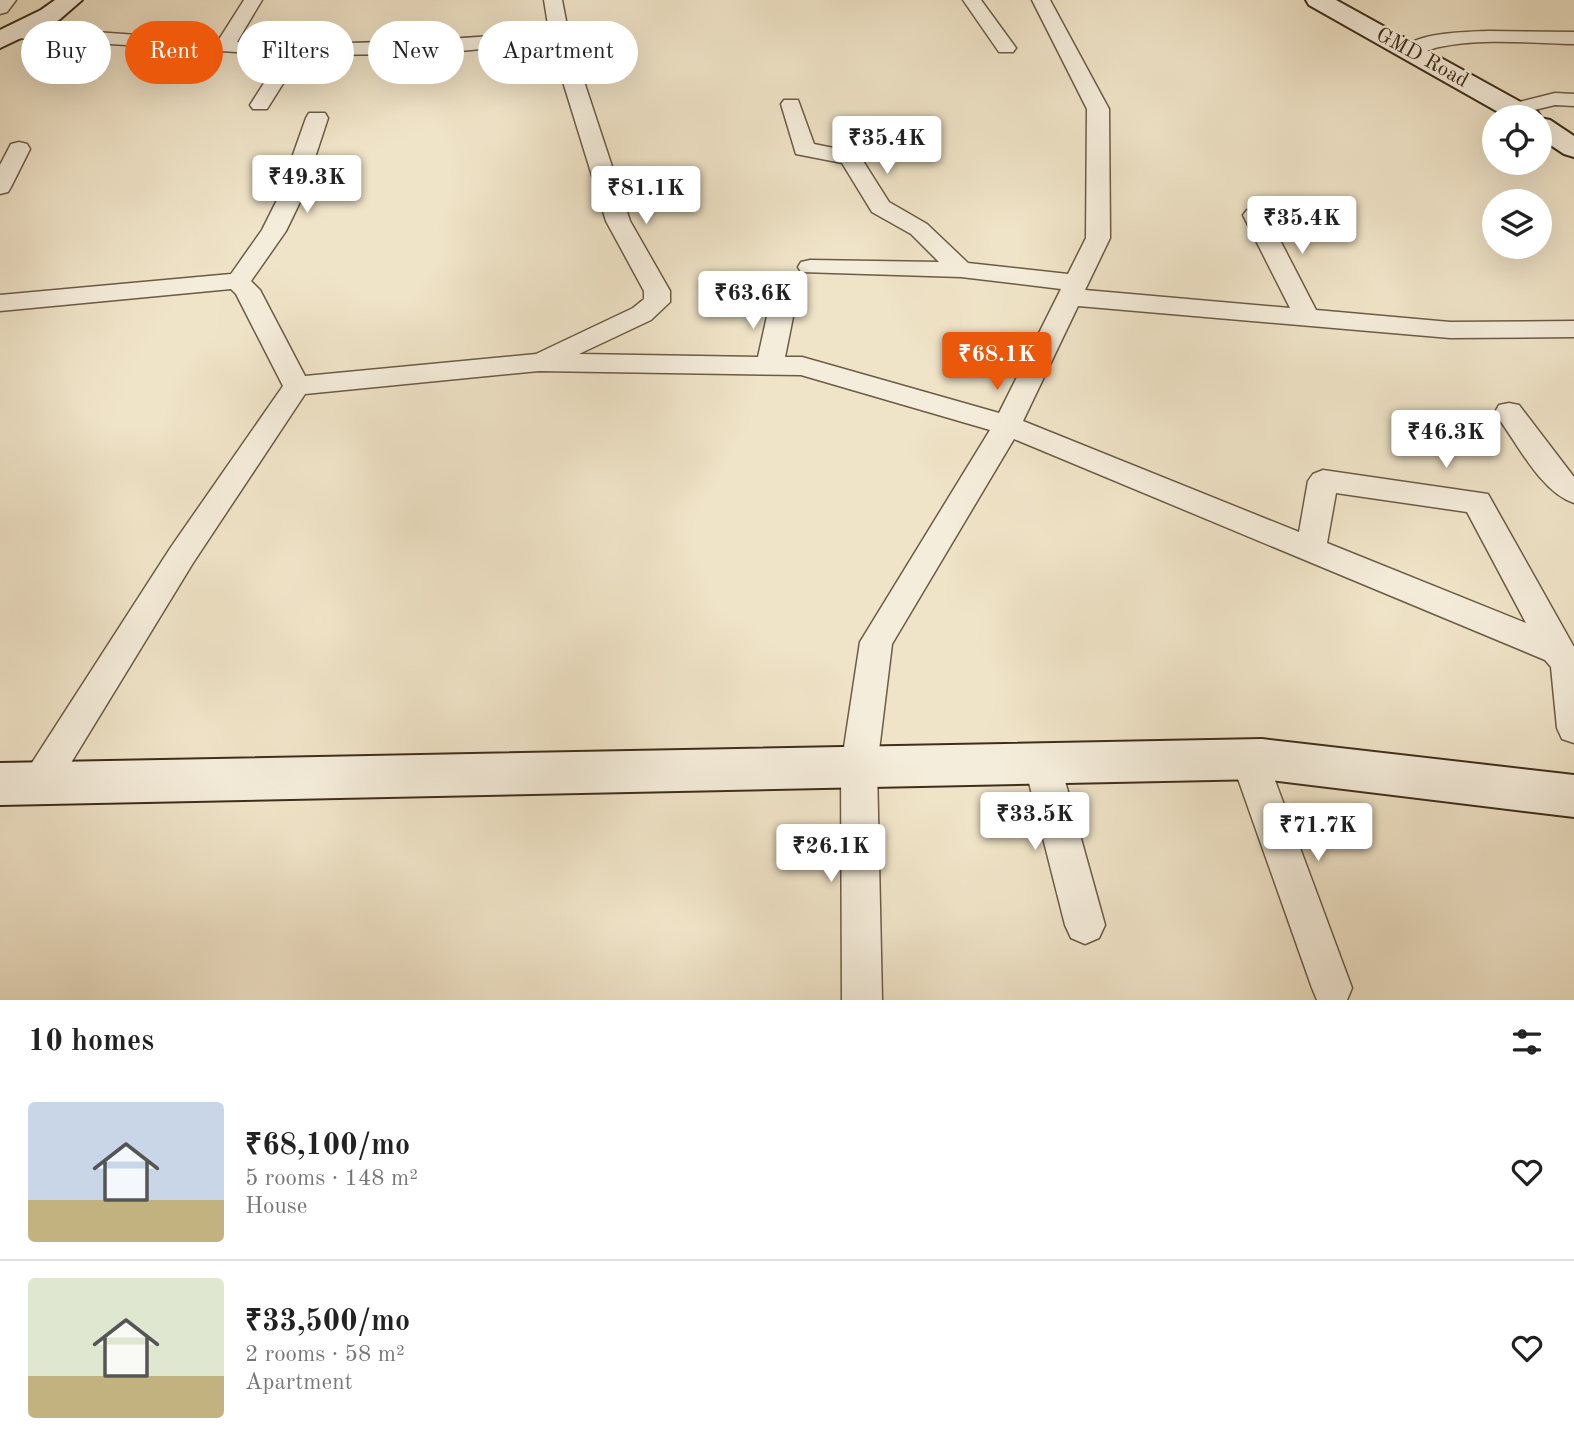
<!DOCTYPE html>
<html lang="en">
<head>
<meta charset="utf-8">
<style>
	body { margin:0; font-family:"Old Standard TT",serif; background:#f2f2f2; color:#222; height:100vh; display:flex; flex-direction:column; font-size:26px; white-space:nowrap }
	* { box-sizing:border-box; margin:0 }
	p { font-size:23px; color:#767676 }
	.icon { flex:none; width:38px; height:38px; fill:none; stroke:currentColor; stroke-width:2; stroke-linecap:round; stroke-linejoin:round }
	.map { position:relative; height:1000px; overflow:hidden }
	.side { display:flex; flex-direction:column; background:#fff; flex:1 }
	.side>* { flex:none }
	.top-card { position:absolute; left:21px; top:21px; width:700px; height:63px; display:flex; gap:14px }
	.controls { position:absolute; left:1482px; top:105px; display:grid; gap:14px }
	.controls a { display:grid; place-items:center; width:70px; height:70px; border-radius:50%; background:#fff; box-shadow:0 7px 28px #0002; font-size:35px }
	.price { position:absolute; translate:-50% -60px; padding:0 16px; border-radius:7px; background:#fff; color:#222; font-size:23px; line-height:46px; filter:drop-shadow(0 2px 4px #0008) }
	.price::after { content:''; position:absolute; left:50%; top:42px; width:21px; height:16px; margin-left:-10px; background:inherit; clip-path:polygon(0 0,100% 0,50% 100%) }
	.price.active { background:#ea580c; color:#fff }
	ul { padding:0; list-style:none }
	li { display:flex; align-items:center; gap:21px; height:175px; padding:0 28px }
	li+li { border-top:2px solid #e0e0e0 }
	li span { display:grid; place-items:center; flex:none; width:196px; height:140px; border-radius:7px; color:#555 }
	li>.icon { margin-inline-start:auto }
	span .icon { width:84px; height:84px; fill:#fffc; stroke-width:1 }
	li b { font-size:30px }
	h2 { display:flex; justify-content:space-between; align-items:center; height:84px; padding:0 28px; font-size:30px }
	.chip { padding:0 24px; border-radius:32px; background:#fff; box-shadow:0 7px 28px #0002; font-size:24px; line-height:63px }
	.chip.active { background:#ea580c; color:#fff }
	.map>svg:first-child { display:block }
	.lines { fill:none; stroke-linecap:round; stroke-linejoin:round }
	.street-casing { stroke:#6b5c45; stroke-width:3 }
	.secondary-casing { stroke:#3f2e19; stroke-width:4 }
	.street { fill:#f5eddb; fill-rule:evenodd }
	.secondary { fill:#f5eddb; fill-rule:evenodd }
	.labels { text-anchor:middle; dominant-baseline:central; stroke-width:5; stroke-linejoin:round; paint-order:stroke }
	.far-street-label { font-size:21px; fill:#3f2e19; stroke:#f5eddb }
</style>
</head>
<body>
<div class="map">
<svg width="1574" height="1000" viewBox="0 0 1574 1000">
	<rect width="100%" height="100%" fill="#f0e4c8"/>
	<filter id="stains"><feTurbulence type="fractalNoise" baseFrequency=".00286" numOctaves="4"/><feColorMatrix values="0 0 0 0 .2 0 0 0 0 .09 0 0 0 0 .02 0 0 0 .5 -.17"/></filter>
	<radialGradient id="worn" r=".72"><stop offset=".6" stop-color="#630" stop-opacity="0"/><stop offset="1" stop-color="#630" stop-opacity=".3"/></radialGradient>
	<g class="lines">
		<g class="street-casing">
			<g id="street">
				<path d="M 0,0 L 16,0 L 7,12 L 0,14 Z"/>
				<path d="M 244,0 L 262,0 L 237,42 C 342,46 444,41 549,31 L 544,0 L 562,0 L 569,36 L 630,221 L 670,291 L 670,302 L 651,320 L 579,354 L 758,357 L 769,307 L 773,301 L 782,299 L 791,301 L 795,307 L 785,357 L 802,357 L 999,413 L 1061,289 L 961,277 L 801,272 L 798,267 L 801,262 L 810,260 L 939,262 L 911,234 L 872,212 L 842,163 L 796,154 L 781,104 L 784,100 L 798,100 L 814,144 L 858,153 L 889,202 L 927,224 L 968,263 L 1068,274 L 1086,238 L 1087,109 L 1032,0 L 1050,0 L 1109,109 L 1110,238 L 1085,290 L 1290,308 L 1243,215 L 1247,210 L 1263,210 L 1267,215 L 1316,310 L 1450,322 L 1574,321 L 1574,337 L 1450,338 L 1078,306 L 1023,421 L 1299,532 L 1308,481 L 1313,474 L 1323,470 L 1488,494 L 1574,647 L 1574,743 L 1562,739 L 1557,728 L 1551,667 L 1545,660 L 1014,439 L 892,644 L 877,767 L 882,1000 L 842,1000 L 841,767 L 860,642 L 990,430 L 801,375 L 539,371 L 305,394 L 193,563 L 52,794 L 39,799 L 26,794 L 21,783 L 26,772 L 171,547 L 283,386 L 236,294 L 231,289 L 0,311 L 0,295 L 231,274 L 262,230 L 277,200 L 306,118 L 309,113 L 325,113 L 328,118 L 301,200 L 286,231 L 251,281 L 260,290 L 305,376 L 536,354 L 633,308 L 644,299 L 644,291 L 606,221 L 551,43 L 426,54 L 301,55 L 267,109 L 253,109 L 250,105 L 282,55 L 15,38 L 5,32 L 15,26 L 218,41 ZM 1336,493 L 1467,512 L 1526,623 L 1327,543 Z"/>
				<path d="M 963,0 L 981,0 L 1016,48 L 1013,52 L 999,52 Z"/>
				<path d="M 1488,31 L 1574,32 L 1574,44 C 1530,43 1483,38 1439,47 C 1426,50 1416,58 1403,55 L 1400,51 C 1415,32 1465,32 1488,31 Z"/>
				<path d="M 1555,93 L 1574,94 L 1574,106 L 1555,105 L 1514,115 L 1507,113 L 1503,109 L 1507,105 Z"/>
				<path d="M 19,142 L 27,144 L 30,149 L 11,187 L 8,192 L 0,194 L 0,165 L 11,144 Z"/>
				<path d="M 1509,403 L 1519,405 L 1574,477 L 1574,503 C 1542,493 1518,445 1499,419 L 1495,412 L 1499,405 Z"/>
				<path d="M 1249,744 L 1262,748 L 1267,759 L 1352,988 L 1347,1000 L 1317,1000 L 1312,988 L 1231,759 L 1236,748 Z"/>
				<path d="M 1042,747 L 1055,752 L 1060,763 L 1105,925 L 1099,938 L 1085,944 L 1071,938 L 1065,925 L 1024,763 L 1029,752 Z"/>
			</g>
		</g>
		<g class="secondary-casing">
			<g id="secondary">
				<path d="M 55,0 L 82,0 L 59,20 L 0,48 L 0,30 L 41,10 Z"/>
				<path d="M 1306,0 L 1336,0 L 1537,111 L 1541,117 L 1540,118 L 1550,120 L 1574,136 L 1574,157 L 1564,154 L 1540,138 L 1540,117 L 1507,117 L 1309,5 Z"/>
				<path d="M 1262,739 L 1574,775 L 1574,817 L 1262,779 L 0,805 L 0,763 Z"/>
			</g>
		</g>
		<use href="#street" class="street"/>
		<use href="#secondary" class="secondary"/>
	</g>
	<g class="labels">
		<g class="far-street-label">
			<text transform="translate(1422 58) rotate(29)">GMD Road</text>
		</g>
	</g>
	<rect width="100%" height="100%" filter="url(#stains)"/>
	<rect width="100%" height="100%" fill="url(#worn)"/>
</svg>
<div class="controls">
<a><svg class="icon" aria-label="locate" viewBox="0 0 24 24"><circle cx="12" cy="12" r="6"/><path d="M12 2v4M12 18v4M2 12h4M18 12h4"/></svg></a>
<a><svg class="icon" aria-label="layers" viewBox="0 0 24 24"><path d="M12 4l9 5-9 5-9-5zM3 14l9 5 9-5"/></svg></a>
</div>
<b class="price" style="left:887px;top:176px">₹35.4K</b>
<b class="price" style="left:307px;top:215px">₹49.3K</b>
<b class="price" style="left:646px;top:226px">₹81.1K</b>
<b class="price" style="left:1302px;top:256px">₹35.4K</b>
<b class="price" style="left:753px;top:331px">₹63.6K</b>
<b class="price active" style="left:997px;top:392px">₹68.1K</b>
<b class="price" style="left:1446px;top:470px">₹46.3K</b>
<b class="price" style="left:1035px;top:852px">₹33.5K</b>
<b class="price" style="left:1318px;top:863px">₹71.7K</b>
<b class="price" style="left:831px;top:884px">₹26.1K</b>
<div class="top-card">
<a class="chip">Buy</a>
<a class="chip active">Rent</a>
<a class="chip">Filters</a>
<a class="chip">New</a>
<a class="chip">Apartment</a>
</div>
</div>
<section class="side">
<h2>10 homes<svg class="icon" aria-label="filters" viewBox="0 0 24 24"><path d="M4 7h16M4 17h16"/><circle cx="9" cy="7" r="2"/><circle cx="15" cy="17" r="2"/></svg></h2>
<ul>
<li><span style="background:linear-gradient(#c9d6e8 70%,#c2b280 0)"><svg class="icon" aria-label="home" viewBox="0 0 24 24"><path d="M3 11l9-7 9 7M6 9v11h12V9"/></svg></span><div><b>₹68,100/mo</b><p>5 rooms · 148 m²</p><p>House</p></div><svg class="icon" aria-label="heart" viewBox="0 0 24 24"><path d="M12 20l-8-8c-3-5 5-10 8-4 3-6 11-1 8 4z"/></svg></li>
<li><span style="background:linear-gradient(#dfe7d0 70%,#c2b280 0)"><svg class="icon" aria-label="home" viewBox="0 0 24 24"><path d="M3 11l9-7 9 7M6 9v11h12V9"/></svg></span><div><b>₹33,500/mo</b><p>2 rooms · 58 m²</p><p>Apartment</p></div><svg class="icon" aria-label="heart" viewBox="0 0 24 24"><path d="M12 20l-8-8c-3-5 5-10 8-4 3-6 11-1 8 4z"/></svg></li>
</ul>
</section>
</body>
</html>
